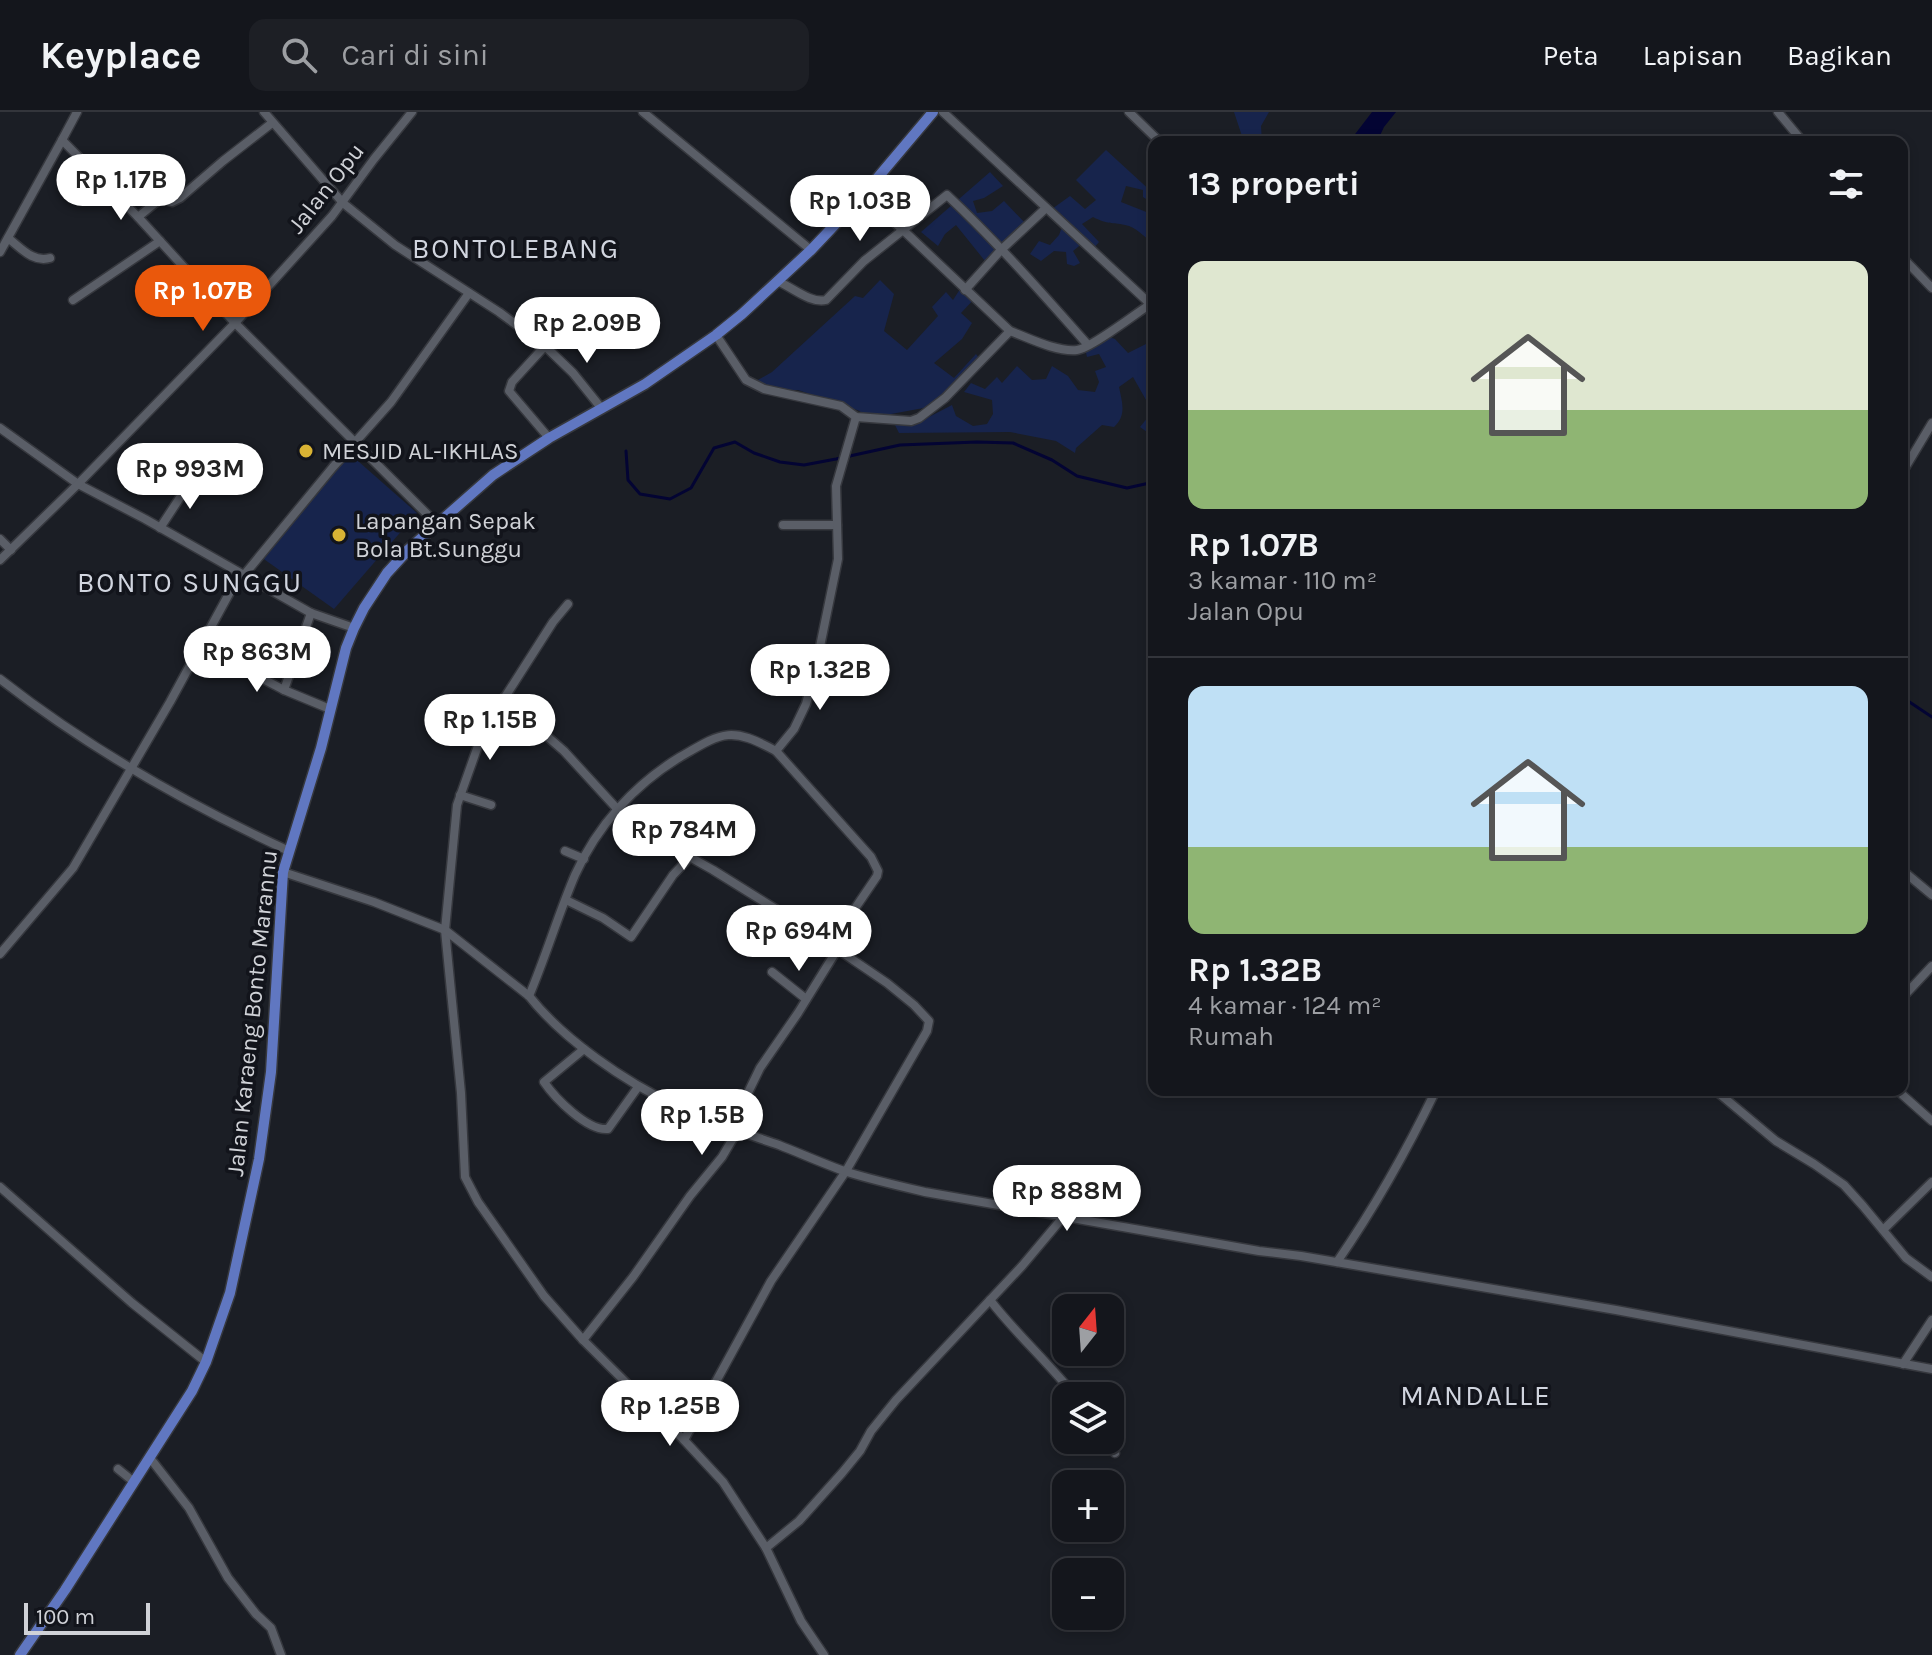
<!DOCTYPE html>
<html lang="id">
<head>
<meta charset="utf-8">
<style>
	body { margin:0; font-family:Karla,sans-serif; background:#1d1f25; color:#f1f3f6; height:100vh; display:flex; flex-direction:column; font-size:30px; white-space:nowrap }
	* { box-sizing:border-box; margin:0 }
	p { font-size:26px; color:#9d9fa3 }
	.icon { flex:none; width:44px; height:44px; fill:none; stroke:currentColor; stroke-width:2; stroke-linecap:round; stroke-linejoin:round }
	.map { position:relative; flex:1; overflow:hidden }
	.side { position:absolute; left:1148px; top:24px; width:760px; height:960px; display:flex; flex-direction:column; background:#14161c; border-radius:16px; box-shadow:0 4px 12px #0003,0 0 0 2px #33353b }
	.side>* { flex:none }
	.needle { width:52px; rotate:17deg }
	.tools { position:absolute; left:1052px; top:1182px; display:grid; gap:16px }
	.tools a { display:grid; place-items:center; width:72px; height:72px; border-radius:16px; background:#14161c; box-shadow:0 4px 12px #0003,0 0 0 2px #33353b; font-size:40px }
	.scale { position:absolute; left:24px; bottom:20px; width:126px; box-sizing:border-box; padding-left:8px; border:4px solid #d0d2d7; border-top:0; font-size:22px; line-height:28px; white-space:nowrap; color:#d0d2d7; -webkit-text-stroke:6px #12141b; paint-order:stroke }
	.price { position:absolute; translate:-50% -68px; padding:0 18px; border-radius:28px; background:#fff; color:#222; font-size:26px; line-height:52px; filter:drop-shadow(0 2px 4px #0008) }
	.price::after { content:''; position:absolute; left:50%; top:48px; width:24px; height:18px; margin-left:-12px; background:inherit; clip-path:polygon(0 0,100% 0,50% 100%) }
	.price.active { background:#ea580c; color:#fff }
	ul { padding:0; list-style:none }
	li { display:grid; align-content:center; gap:16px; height:424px; padding:0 40px }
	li+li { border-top:2px solid #33353b }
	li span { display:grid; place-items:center; height:248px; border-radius:16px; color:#555 }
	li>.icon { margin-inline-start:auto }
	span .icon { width:144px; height:144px; fill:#fffc; stroke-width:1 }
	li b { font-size:34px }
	h2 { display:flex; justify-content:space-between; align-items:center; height:96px; padding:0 40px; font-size:34px }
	header { display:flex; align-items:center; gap:48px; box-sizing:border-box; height:112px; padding:0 40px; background:#14161c; border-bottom:2px solid #33353b }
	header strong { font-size:38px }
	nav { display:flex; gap:44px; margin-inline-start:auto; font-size:28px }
	.search { width:560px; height:72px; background:#1d1f25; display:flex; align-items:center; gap:20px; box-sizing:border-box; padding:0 28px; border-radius:16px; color:#9d9fa3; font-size:30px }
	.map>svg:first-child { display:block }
	.green { fill:#17244c }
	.water { fill:#030433 }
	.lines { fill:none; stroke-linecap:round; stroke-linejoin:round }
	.stream { stroke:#030433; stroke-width:3 }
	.minor-casing { stroke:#36383e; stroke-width:11 }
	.major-casing { stroke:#36383e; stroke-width:13 }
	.minor { stroke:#5a5e67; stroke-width:8 }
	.major { stroke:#6077c1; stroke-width:10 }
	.poi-dot { fill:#d9b334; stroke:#12141b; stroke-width:3 }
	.labels { text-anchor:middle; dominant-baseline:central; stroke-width:7; stroke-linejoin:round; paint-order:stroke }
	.street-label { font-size:24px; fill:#d0d2d7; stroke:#12141b }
	.poi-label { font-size:24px; fill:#d0d2d7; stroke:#12141b; text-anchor:start }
	.quarter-label { font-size:28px; letter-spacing:2px; fill:#d1d5df; stroke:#12141b }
</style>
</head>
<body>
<header>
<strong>Keyplace</strong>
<div class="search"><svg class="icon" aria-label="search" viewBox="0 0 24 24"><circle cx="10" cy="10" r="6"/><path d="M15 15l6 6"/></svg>Cari di sini</div>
<nav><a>Peta</a><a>Lapisan</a><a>Bagikan</a></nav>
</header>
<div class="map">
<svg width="1932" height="1543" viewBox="0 0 1932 1543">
	<rect width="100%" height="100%" fill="#1b1e25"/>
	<g class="green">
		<path d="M 1234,0 L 1269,0 L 1261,14 L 1262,30 L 1244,30 Z"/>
		<path d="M 1106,38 L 1154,82 L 1154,92 L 1143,85 L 1143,78 L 1126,74 L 1121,90 L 1154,103 L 1153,132 C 1145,125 1136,115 1125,113 C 1111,110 1109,113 1093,105 L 1082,112 L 1099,130 L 1093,137 L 1084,130 L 1073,139 L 1080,151 L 1074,154 L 1067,152 L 1066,140 L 1054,139 L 1041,149 L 1030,142 L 1039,129 L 1050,133 L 1059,123 L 1065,107 L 1060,101 L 1045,102 L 1070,84 L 1085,97 L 1096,88 L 1076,68 Z"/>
		<path d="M 990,60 L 1003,74 L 984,86 L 973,89 L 977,101 L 992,99 L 1004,89 L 1025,111 L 985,149 L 956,113 L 945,122 L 938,134 L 921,120 Z"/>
		<path d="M 880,168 L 894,182 L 884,219 L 907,238 L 938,204 L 932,195 L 946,180 L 953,188 L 964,171 L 977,184 L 961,201 L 972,211 L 962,227 L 934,251 L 954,266 L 976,242 L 982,250 L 929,295 L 864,307 L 860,299 L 798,278 L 772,278 L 751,272 L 772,260 L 855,184 L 863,186 Z"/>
		<path d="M 1103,223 L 1115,227 L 1128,241 L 1154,228 L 1154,325 L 1140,315 L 1148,305 L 1150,295 L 1133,265 L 1119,275 C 1122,290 1127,303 1114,315 L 1102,313 L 1076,336 L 1075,341 L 1056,329 L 1010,320 L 899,321 L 894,311 L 927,306 L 952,293 L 956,304 L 973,314 L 987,312 L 993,302 L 992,288 L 964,280 L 971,271 L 985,277 L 997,265 L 1002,271 L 1017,254 L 1032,268 L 1046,267 L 1052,254 L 1068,264 L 1078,278 L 1095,280 L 1099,270 L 1095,259 L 1106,255 L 1099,242 L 1087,245 L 1085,236 L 1100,233 Z"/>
		<path d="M 350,342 L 417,401 L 334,497 L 261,445 Z"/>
	</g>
	<path class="water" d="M 1372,0 L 1396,0 L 1384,15 L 1377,30 L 1349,30 Z"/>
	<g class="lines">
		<g class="stream">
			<path d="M 626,339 L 628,368 L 640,382 L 670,387 L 691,376 L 714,336 L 735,330 L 754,341 L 780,350 L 804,353 L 836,347 L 900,333 L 977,330 L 1013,331 L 1052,348 L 1077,364 L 1127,376 L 1154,370"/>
			<path d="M 1902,585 L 1932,605"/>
		</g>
		<g class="minor-casing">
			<g id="minor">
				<path d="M 77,0 L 62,28 L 138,105 L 235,211 L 437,412"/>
				<path d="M 264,0 L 343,91 L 395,133 L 499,200 L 545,234 L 512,270 L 509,279 L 549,326"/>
				<path d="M 643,0 L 811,138"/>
				<path d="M 943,0 L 1147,189 L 1153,192"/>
				<path d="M 1129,0 L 1160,30"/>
				<path d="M 1778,0 L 1803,30"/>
				<path d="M 863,83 L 903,118 L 1010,219"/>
				<path d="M 138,105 L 160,87 L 172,90 L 180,86 L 223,49 L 272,11"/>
				<path d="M 8,126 C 21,136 33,151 50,146"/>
				<path d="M 0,140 L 62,28"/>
				<path d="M 1902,145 L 1932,176"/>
				<path d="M 777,169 C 792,175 811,192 826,188 L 864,149 L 947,83 C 997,130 1043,182 1088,233"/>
				<path d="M 965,178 L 1001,138 L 1046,96"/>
				<path d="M 73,188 L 160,129"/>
				<path d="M 1147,189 L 1154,178"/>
				<path d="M 716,223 L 746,268 L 764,277 L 841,294 L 856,305 L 911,309 L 919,306 L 945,286 L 1010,219 C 1029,226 1056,240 1077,238 C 1090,237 1138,200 1152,191"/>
				<path d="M 545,234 L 573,261 L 602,297"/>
				<path d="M 0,316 L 78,372 L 145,407 L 311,501 L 354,516"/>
				<path d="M 1902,361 L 1932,311"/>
				<path d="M 783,413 L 837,413"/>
				<path d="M 160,416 L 181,384 L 199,366"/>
				<path d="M 0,427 L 11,438"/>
				<path d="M 0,448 L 78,372 L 235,211 L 332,104 L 374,47 L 412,0"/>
				<path d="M 568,492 L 553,510 L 491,607 L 479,631 L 457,693 L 445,818 L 461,981 L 465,1065 L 478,1090 L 544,1184 L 583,1228 L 684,1328 L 723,1370 L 766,1436"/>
				<path d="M 200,534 L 284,578 L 330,597"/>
				<path d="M 0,567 C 88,636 187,692 289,739"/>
				<path d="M 284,578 L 311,501"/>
				<path d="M 503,586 L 564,639 L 631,712 L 713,758 L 806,816 L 887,871 L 914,893 L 929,909 L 927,919 L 846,1059 L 771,1169 L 684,1328"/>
				<path d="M 460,683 L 491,693"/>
				<path d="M 565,739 L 584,747"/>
				<path d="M 1902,758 L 1932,783"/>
				<path d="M 283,760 L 374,790 L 445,818 L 529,884 C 563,927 625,970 675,993 C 708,1009 744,1021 779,1033 C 802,1042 824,1052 847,1060 C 873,1068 899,1074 925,1080 L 1259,1139 L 1301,1144 L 1616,1198 L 1932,1257"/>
				<path d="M 566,788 L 603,806 L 631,825 L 673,763 L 690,745"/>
				<path d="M 0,842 L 73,756 L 170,590 L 230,480 L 333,355 L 391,290 L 469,181"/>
				<path d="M 772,860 L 806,887"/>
				<path d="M 529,884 C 546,844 558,803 575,763 C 597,714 634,673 680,645 C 723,620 730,614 776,639"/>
				<path d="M 1902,886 L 1932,854"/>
				<path d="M 584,937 L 544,970 C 555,986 587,1019 608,1017 L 638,975"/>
				<path d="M 1715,978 L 1776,1029 L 1814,1052 L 1844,1073 L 1863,1094 L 1906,1146 L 1932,1165"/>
				<path d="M 1897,978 L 1932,1009"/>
				<path d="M 0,1075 L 132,1191 L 206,1250"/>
				<path d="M 1883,1118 L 1932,1070"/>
				<path d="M 1337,1150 C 1375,1095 1407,1038 1436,978"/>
				<path d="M 990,1188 C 1016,1222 1048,1250 1075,1284"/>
				<path d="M 583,1228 L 633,1165 L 690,1084 L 722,1045 L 738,1018 L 738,1007 L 743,991 L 760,956 L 798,901 L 837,838 L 835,829 L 837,823 L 877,764 L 878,759 L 871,745 L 776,639 L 794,617 L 806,592 L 816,554 L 838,447 L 836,374 L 856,305"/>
				<path d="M 1903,1252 L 1932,1208"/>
				<path d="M 1107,1328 L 1112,1334 L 1115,1341"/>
				<path d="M 150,1346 L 189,1396 L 228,1466 L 256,1502 L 271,1516 L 281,1543"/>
				<path d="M 118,1357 L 134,1370"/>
				<path d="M 824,1543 L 801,1509 L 766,1436 L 799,1409 L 842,1361 L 860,1339 L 871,1319 L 896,1288 L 1022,1154 L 1064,1104"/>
			</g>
		</g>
		<g class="major-casing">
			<path id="major" d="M 20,1543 L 65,1478 L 192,1279 L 206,1250 L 230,1181 L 259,1047 L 271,960 L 283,760 L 321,636 L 346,536 L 354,516 L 364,496 L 387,461 L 409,437 L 493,363 L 549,326 L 645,272 L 716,223 L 742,202 L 811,138 L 863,83 L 933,0"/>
		</g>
		<use href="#minor" class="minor"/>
		<use href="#major" class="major"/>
	</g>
	<g class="poi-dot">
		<circle cx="306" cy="339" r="8"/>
		<circle cx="339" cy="423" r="8"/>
	</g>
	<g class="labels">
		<g class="street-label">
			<text transform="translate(326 76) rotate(-52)">Jalan Opu</text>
			<text transform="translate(252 901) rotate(-84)">Jalan Karaeng Bonto Marannu</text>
		</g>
		<g class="poi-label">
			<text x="322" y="339">MESJID AL-IKHLAS</text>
			<text x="355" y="409">Lapangan Sepak<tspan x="355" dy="28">Bola Bt.Sunggu</tspan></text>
		</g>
		<g class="quarter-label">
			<text x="516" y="136">BONTOLEBANG</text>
			<text x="190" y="470">BONTO SUNGGU</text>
			<text x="1476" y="1283">MANDALLE</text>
		</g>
	</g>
</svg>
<div class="tools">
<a><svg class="needle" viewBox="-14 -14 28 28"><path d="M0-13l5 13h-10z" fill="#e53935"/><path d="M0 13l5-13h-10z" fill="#9d9fa3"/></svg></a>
<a><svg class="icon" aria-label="layers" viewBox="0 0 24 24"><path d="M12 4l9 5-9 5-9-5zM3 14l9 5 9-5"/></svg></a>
<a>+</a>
<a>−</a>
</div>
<div class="scale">100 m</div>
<b class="price" style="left:121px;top:110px">Rp 1.17B</b>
<b class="price" style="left:860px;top:131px">Rp 1.03B</b>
<b class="price active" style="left:203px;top:221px">Rp 1.07B</b>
<b class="price" style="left:587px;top:253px">Rp 2.09B</b>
<b class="price" style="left:190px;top:399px">Rp 993M</b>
<b class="price" style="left:257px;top:582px">Rp 863M</b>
<b class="price" style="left:820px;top:600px">Rp 1.32B</b>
<b class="price" style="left:490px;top:650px">Rp 1.15B</b>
<b class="price" style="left:684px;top:760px">Rp 784M</b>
<b class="price" style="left:799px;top:861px">Rp 694M</b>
<b class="price" style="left:702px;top:1045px">Rp 1.5B</b>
<b class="price" style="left:1067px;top:1121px">Rp 888M</b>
<b class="price" style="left:670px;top:1336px">Rp 1.25B</b>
<section class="side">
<h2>13 properti<svg class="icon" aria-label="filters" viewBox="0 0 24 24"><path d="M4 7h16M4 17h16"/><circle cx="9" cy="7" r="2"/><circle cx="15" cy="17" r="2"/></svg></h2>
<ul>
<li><span style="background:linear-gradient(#dfe7d0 60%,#8fb573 0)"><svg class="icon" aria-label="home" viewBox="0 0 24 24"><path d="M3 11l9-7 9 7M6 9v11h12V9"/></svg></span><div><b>Rp 1.07B</b><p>3 kamar · 110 m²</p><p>Jalan Opu</p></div></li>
<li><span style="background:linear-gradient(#bfe0f5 65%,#8fb573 0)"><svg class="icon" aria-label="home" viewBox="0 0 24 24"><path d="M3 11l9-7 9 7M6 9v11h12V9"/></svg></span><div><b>Rp 1.32B</b><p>4 kamar · 124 m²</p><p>Rumah</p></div></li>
</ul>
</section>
</div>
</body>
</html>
